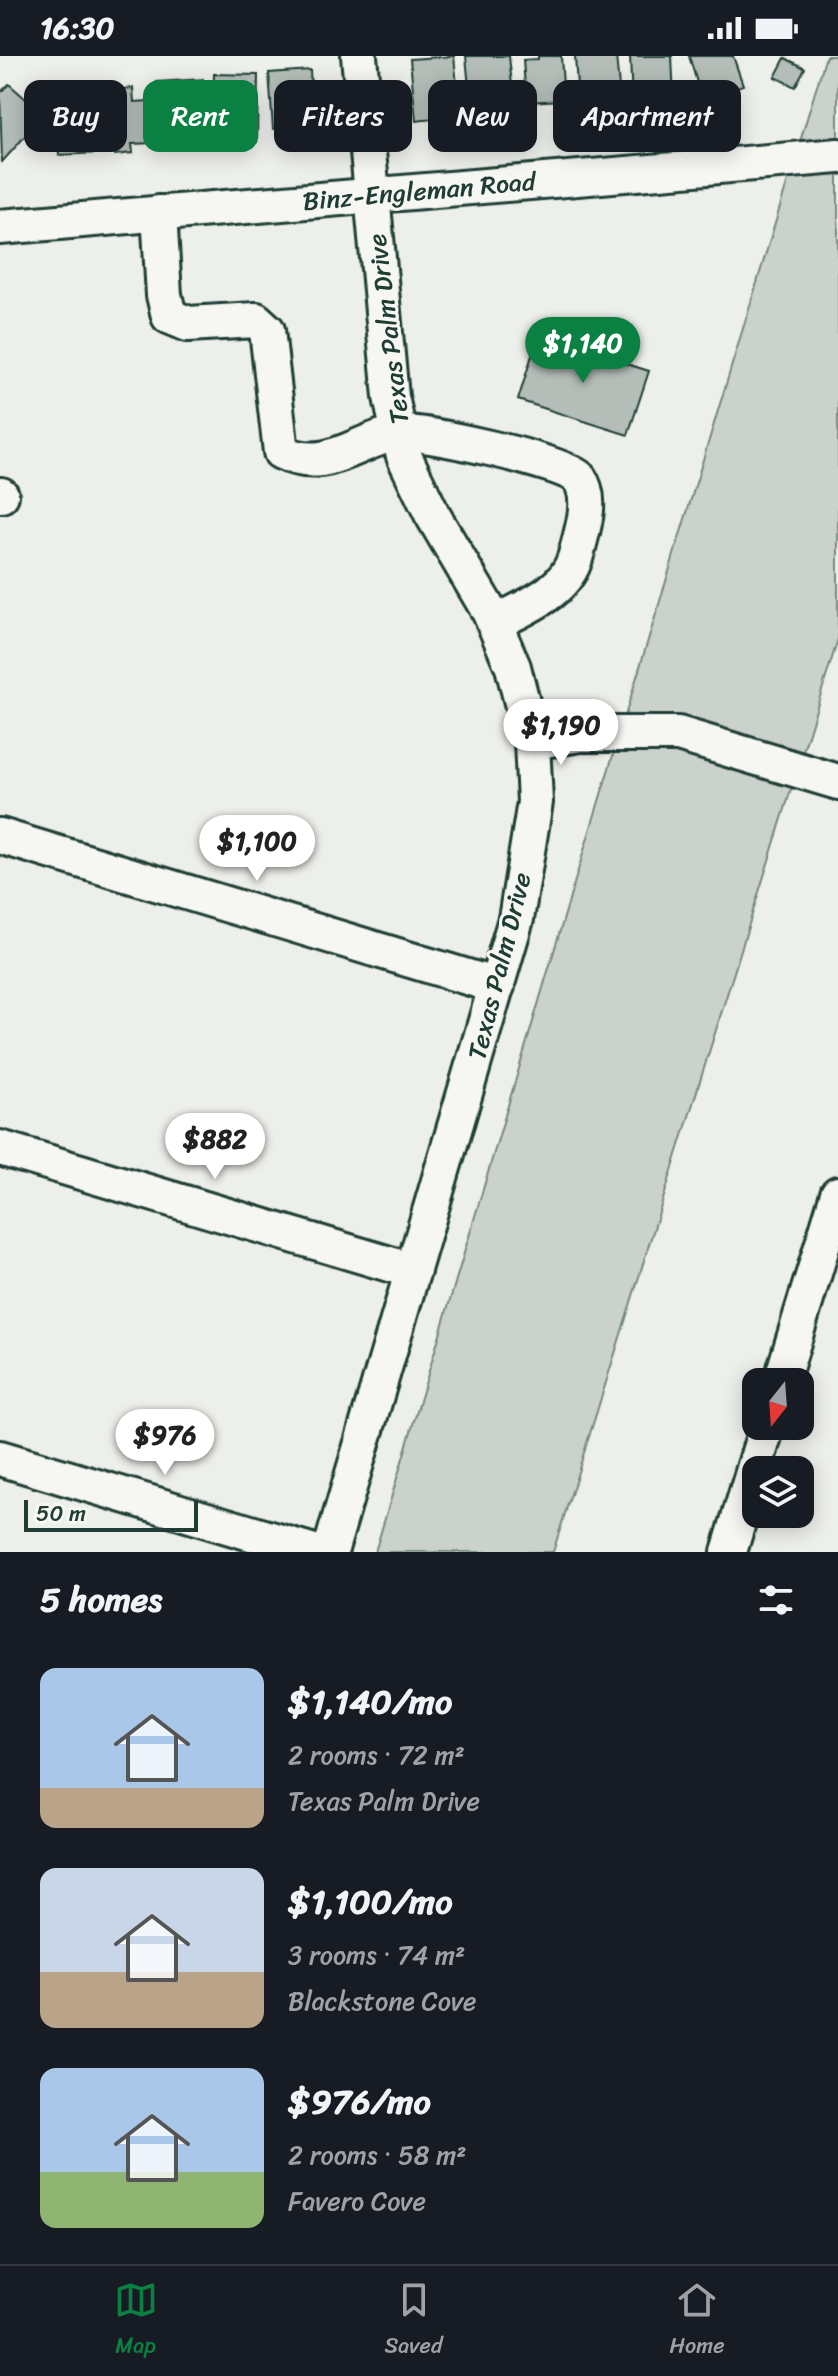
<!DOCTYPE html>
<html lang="en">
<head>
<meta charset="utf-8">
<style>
	body { margin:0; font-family:Sriracha,sans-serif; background:#242831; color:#f1f3f6; height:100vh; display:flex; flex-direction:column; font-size:30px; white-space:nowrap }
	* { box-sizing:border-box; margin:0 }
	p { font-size:26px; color:#9ea1a6 }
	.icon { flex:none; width:44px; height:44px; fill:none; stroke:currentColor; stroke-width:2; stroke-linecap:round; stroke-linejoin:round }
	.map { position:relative; height:1496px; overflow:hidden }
	.details { display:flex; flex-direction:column; background:#171b24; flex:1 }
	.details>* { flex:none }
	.top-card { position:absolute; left:24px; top:24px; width:790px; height:72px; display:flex; gap:16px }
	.needle { width:52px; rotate:197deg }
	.controls { position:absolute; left:742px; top:1312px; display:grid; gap:16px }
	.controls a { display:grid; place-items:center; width:72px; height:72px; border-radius:16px; background:#171b24; box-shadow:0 4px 20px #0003; font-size:40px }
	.scale { position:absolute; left:24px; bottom:20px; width:174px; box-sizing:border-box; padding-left:8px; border:4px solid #1f3d34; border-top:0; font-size:22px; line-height:28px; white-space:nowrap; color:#1f3d34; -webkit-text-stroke:6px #f6f6f2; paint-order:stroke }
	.price { position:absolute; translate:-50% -68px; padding:0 18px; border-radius:28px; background:#fff; color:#222; font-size:26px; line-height:52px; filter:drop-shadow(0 2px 4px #0008) }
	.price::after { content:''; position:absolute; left:50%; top:48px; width:24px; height:18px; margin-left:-12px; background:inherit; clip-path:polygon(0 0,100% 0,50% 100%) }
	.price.on { background:#0b8043; color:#fff }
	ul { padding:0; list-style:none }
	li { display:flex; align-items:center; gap:24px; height:200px; padding:0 40px }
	li span { display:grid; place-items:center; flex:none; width:224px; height:160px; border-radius:16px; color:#555 }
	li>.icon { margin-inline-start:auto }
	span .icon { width:96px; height:96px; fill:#fffc; stroke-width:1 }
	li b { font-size:34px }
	h2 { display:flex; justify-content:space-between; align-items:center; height:96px; padding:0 40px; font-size:34px }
	.tag { padding:0 28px; border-radius:16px; background:#171b24; box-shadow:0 4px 20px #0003; font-size:28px; line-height:72px }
	.tag.on { background:#0b8043; color:#fff }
	.status { display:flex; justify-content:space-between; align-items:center; height:56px; padding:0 40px; background:#171b24; direction:ltr }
	.status svg { height:22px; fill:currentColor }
	.dock { display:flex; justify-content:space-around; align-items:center; height:112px; border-top:2px solid #363941; background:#171b24; font-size:22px; color:#9ea1a6 }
	.dock a { display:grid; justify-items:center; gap:4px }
	.dock .on { color:#0b8043 }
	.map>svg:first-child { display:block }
	.green { fill:#cbd2cc; stroke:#758880; stroke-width:2 }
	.building { fill:#b4bdb8; stroke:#1f3d34; stroke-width:2 }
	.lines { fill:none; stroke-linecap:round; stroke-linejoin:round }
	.minor-casing { stroke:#1f3d34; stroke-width:40 }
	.minor { stroke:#f6f6f2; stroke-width:34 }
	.labels { text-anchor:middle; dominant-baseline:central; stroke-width:6; stroke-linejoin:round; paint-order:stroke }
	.street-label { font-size:26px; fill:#1f3d34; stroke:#f6f6f2 }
</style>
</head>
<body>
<div class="status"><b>16:30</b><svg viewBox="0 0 49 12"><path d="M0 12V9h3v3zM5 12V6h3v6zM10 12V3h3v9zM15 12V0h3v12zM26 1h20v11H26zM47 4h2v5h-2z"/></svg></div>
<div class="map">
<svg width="838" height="1496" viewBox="0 0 838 1496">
	<rect width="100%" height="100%" fill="#edefea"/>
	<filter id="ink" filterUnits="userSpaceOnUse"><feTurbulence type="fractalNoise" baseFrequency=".0125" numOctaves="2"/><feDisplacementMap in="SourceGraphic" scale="16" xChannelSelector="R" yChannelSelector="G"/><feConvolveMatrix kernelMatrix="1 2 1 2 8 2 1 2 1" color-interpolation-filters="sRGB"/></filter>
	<g filter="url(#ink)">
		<path class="green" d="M 826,0 L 838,0 L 838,583 L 553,1496 L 375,1496 L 582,801 Z"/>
		<g class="building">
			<path d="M 454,0 L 460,60 L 416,65 L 410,3 Z"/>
			<path d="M 466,0 L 509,0 L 515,59 L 472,64 Z"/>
			<path d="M 538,0 L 561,0 L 564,44 L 526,46 L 523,4 L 538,3 Z"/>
			<path d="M 575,0 L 616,0 L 620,42 L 578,45 Z"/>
			<path d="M 630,0 L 672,0 L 674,45 L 632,47 Z"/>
			<path d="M 689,0 L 733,0 L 743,29 L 702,43 Z"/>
			<path d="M 785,2 L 805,12 L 795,31 L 775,21 Z"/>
			<path d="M 310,14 L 313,70 L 273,73 L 269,17 Z"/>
			<path d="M 214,18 L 258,19 L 257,86 L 213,84 Z"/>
			<path d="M 203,23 L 207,86 L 162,89 L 157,26 Z"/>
			<path d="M 9,28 L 44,59 L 2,106 L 0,37 Z"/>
			<path d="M 133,32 L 134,46 L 149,45 L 152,87 L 132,88 L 133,97 L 115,99 L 111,34 Z"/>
			<path d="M 77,49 L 77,53 L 98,52 L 101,97 L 59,99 L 56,51 Z"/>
			<path d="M 538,280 L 649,315 L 628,379 L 518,344 Z"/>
		</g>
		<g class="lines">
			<g class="minor-casing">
				<g id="minor">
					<path d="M 159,157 L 164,239 L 169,260 L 188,268 L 256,264 L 267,274 L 281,396 C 327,418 353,386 397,377 C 416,373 568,407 579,422 C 594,443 582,475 576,499 C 567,536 525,551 495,567"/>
					<path d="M 0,171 L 838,100"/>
					<path d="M 0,439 L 1,439"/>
					<path d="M 532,686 L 580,678 L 678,678 L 838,726"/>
					<path d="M 0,780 L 497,930"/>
					<path d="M 0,1092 L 413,1215"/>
					<path d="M 781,1326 L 838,1138"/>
					<path d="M 0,1402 L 314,1496"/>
					<path d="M 330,1496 L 516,863 L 535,746 L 532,686 L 513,611 L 490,557 L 432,458 L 404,400 L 391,341 L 359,0"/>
					<path d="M 729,1496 L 767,1370"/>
				</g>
			</g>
			<use href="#minor" class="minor"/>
		</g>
	</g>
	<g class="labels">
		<g class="street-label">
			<text transform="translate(419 135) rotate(-5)">Binz-Engleman Road</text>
			<text transform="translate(388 273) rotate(-97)">Texas Palm Drive</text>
			<text transform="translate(499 910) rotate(-76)">Texas Palm Drive</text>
		</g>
	</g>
</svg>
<div class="controls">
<a><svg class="needle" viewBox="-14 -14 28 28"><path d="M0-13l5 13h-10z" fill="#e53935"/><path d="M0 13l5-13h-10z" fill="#9ea1a6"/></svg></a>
<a><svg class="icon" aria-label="layers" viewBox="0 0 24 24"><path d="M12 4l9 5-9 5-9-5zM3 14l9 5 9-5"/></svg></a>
</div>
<div class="scale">50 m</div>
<b class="price on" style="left:583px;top:329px">$1,140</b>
<b class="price" style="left:561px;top:711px">$1,190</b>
<b class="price" style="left:257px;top:827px">$1,100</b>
<b class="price" style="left:215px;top:1125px">$882</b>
<b class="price" style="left:165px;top:1421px">$976</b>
<div class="top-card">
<a class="tag">Buy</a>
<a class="tag on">Rent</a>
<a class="tag">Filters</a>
<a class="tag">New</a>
<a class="tag">Apartment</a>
</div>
</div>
<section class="details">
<h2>5 homes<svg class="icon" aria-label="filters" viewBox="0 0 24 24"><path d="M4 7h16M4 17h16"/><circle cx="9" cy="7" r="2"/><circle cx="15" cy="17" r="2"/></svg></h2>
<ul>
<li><span style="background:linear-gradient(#a9c7e8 75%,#b9a48a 0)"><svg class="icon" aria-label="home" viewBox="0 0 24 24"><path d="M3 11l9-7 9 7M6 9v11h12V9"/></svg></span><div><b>$1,140/mo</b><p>2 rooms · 72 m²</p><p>Texas Palm Drive</p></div></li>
<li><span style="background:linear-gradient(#c9d6e8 65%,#b9a48a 0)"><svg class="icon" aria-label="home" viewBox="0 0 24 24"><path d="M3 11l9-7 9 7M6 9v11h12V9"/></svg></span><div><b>$1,100/mo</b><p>3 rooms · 74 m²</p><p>Blackstone Cove</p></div></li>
<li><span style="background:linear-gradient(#a9c7e8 65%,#8fb573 0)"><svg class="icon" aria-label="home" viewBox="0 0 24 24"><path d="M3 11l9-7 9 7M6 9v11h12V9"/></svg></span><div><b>$976/mo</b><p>2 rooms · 58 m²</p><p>Favero Cove</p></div></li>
</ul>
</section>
<nav class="dock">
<a class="on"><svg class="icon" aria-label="map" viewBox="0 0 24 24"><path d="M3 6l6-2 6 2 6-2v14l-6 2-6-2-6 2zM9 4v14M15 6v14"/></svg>Map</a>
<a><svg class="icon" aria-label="saved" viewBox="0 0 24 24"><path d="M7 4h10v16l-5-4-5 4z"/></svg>Saved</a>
<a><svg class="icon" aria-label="home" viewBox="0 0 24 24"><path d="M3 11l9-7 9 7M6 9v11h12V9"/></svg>Home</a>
</nav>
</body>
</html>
